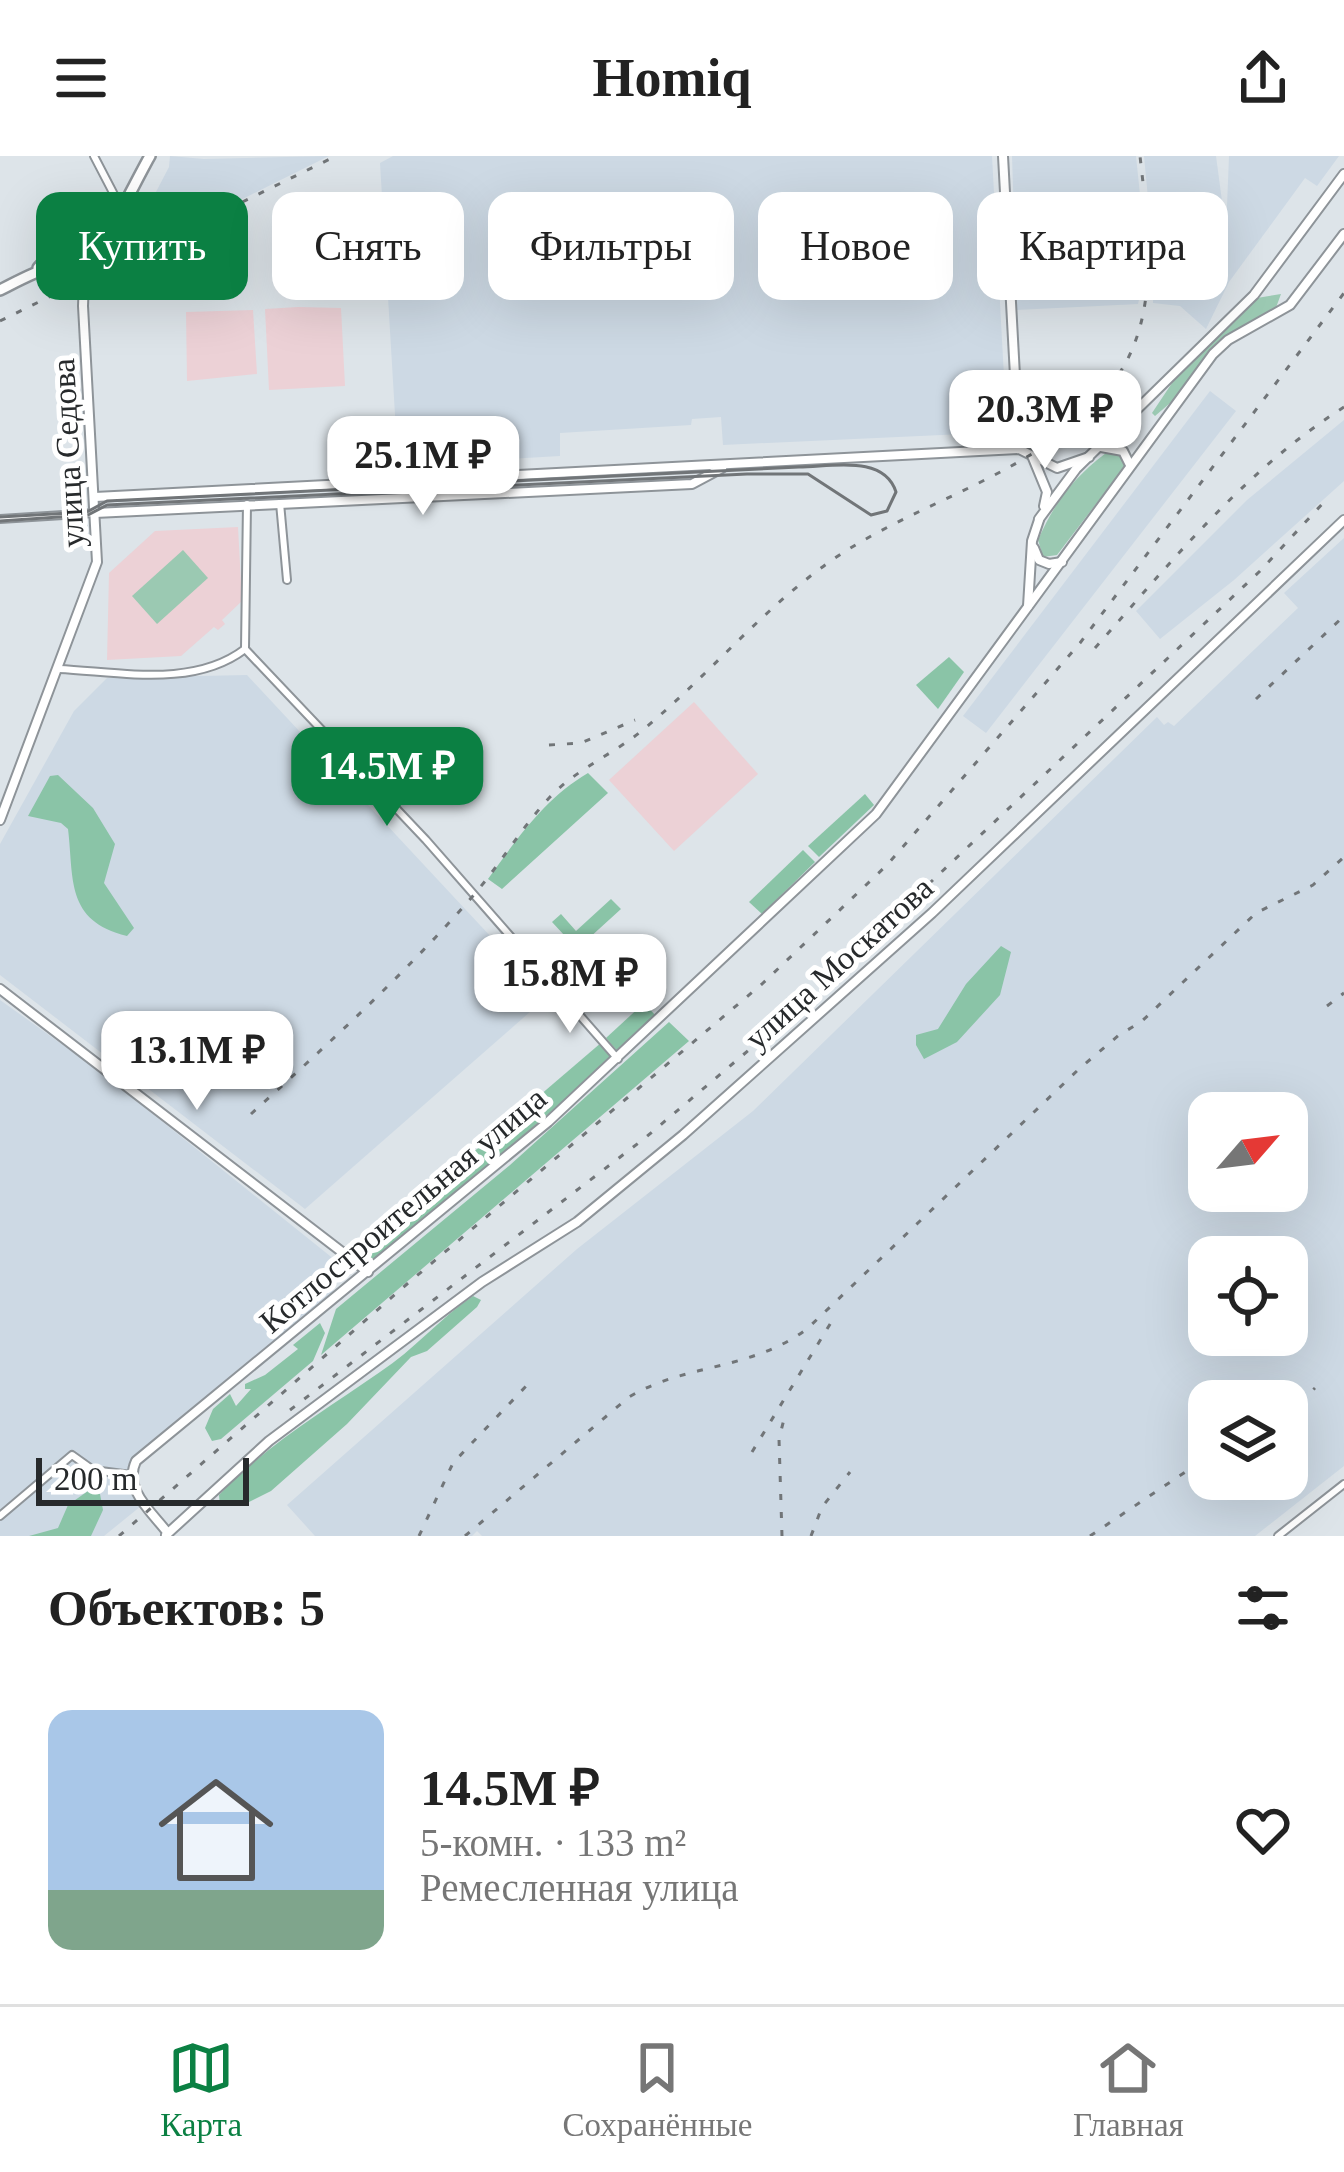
<!DOCTYPE html>
<html lang="ru">
<head>
<meta charset="utf-8">
<style>
	body { margin:0; font-family:Georgia,serif; background:#f6f6f6; color:#222; height:100vh; display:flex; flex-direction:column; font-size:45px; white-space:nowrap }
	* { box-sizing:border-box; margin:0 }
	p { font-size:39px; color:#767676 }
	.icon { flex:none; width:66px; height:66px; fill:none; stroke:currentColor; stroke-width:2; stroke-linecap:round; stroke-linejoin:round }
	.map { position:relative; height:1380px; overflow:hidden }
	.sheet { display:flex; flex-direction:column; background:#fff; flex:1 }
	.sheet>* { flex:none }
	.guide { position:absolute; left:36px; top:36px; width:1272px; height:108px; display:flex; gap:24px }
	.needle { width:78px; rotate:62deg }
	.tools { position:absolute; left:1188px; top:936px; display:grid; gap:24px }
	.tools a { display:grid; place-items:center; width:120px; height:120px; border-radius:24px; background:#fff; box-shadow:0 12px 48px #0002; font-size:60px }
	.scale { position:absolute; left:36px; bottom:30px; width:213px; box-sizing:border-box; padding-left:12px; border:6px solid #272a2c; border-top:0; font-size:33px; line-height:42px; white-space:nowrap; color:#272a2c; -webkit-text-stroke:9px #fff; paint-order:stroke }
	.price { position:absolute; translate:-50% -102px; padding:0 27px; border-radius:24px; background:#fff; color:#222; font-size:39px; line-height:78px; filter:drop-shadow(0 3px 6px #0008) }
	.price::after { content:''; position:absolute; left:50%; top:72px; width:36px; height:27px; margin-left:-18px; background:inherit; clip-path:polygon(0 0,100% 0,50% 100%) }
	.price.active { background:#0b8043; color:#fff }
	ul { padding:0; list-style:none }
	li { display:flex; align-items:center; gap:36px; height:300px; padding:0 48px }
	li+li { border-top:3px solid #e0e0e0 }
	li span { display:grid; place-items:center; flex:none; width:336px; height:240px; border-radius:24px; color:#555 }
	li>.icon { margin-inline-start:auto }
	span .icon { width:144px; height:144px; fill:#fffc; stroke-width:1 }
	li b { font-size:51px }
	h2 { display:flex; justify-content:space-between; align-items:center; height:144px; padding:0 48px; font-size:51px }
	.pill { padding:0 42px; border-radius:24px; background:#fff; box-shadow:0 12px 48px #0002; font-size:42px; line-height:108px }
	.pill.active { background:#0b8043; color:#fff }
	header { display:flex; justify-content:space-between; align-items:center; height:156px; padding:0 48px; background:#fff; font-size:54px; font-weight:800 }
	.tabs { display:flex; justify-content:space-around; align-items:center; height:168px; border-top:3px solid #e0e0e0; background:#fff; font-size:33px; color:#767676 }
	.tabs a { display:grid; justify-items:center; gap:6px }
	.tabs .active { color:#0b8043 }
	.map>svg:first-child { display:block }
	.built { fill:#cdd9e4; fill-rule:evenodd }
	.education { fill:#ecd1d6 }
	.green { fill:#9bc9b2 }
	.forest { fill:#8ac4a7 }
	.lines { fill:none; stroke-linecap:round; stroke-linejoin:round }
	.street-casing { stroke:#8e9499; stroke-width:10 }
	.secondary-casing { stroke:#8e9499; stroke-width:12 }
	.primary-casing { stroke:#8e9499; stroke-width:14 }
	.street { stroke:#fff; stroke-width:6 }
	.secondary { stroke:#fff; stroke-width:8 }
	.primary { stroke:#fff; stroke-width:9 }
	.tram { stroke:#717578; stroke-width:3 }
	.rail { stroke:#717578; stroke-width:3; stroke-dasharray:6 12; stroke-linecap:butt }
	.labels { text-anchor:middle; dominant-baseline:central; stroke-width:10; stroke-linejoin:round; paint-order:stroke }
	.street-label { font-size:33px; fill:#272a2c; stroke:#fff }
</style>
</head>
<body>
<header><svg class="icon" aria-label="menu" viewBox="0 0 24 24"><path d="M4 6h16M4 12h16M4 18h16"/></svg>Homiq<svg class="icon" aria-label="share" viewBox="0 0 24 24"><path d="M12 15V3M7 8l5-5 5 5M5 13v7h14v-7"/></svg></header>
<div class="map">
<svg width="1344" height="1380" viewBox="0 0 1344 1380">
	<rect width="100%" height="100%" fill="#dde4e9"/>
	<g class="built">
		<path d="M 170,0 L 204,3 L 329,0 L 120,104 L 113,91 L 136,50 L 146,55 L 169,11 Z"/>
		<path d="M 393,0 L 992,0 L 1007,276 L 723,289 L 721,261 L 692,263 L 691,269 L 560,277 L 560,300 L 398,309 L 380,7 Z"/>
		<path d="M 1012,0 L 1136,0 L 1145,87 L 1144,121 L 1138,148 L 1017,154 Z"/>
		<path d="M 1144,0 L 1216,0 L 1226,75 L 1229,0 L 1339,0 L 1317,30 L 1305,22 L 1229,126 L 1206,173 L 1180,150 L 1153,147 L 1154,75 L 1151,74 Z"/>
		<path d="M 1210,235 L 1236,255 L 986,577 L 963,560 Z"/>
		<path d="M 1344,264 L 1344,325 L 1234,424 L 1160,483 L 1136,455 L 1247,344 Z"/>
		<path d="M 1344,382 L 1344,1310 L 1255,1380 L 482,1380 L 477,1375 L 472,1380 L 315,1380 L 287,1349 L 577,1093 L 753,955 L 1157,561 L 1164,569 L 1168,566 L 1174,570 L 1298,452 L 1284,437 ZM 1209,957 L 1287,957 L 1287,1035 L 1209,1035 ZM 1209,1101 L 1287,1101 L 1287,1179 L 1209,1179 ZM 1209,1245 L 1287,1245 L 1287,1323 L 1209,1323 Z"/>
		<path d="M 247,519 L 547,841 L 305,1053 L 0,819 L 0,688 L 74,555 L 107,522 Z"/>
		<path d="M 0,844 L 98,914 L 340,1108 L 333,1137 L 131,1303 L 126,1327 L 141,1350 L 104,1380 L 0,1380 Z"/>
	</g>
	<g class="education">
		<path d="M 298,151 L 341,152 L 345,230 L 269,234 L 265,153 Z"/>
		<path d="M 253,154 L 257,218 L 187,225 L 186,156 Z"/>
		<path d="M 238,371 L 242,445 L 222,464 L 225,468 L 218,474 L 214,471 L 181,500 L 107,504 L 109,417 L 155,375 Z"/>
		<path d="M 694,546 L 758,618 L 674,695 L 609,624 Z"/>
	</g>
	<g class="green">
		<path d="M 1281,138 L 1274,157 L 1223,184 L 1176,242 L 1155,260 L 1152,257 L 1174,224 L 1257,142 Z"/>
		<path d="M 1106,297 L 1120,298 L 1125,310 L 1057,399 L 1043,401 L 1038,384 C 1055,346 1072,323 1106,297 Z"/>
		<path d="M 183,394 L 208,422 L 157,468 L 132,440 Z"/>
	</g>
	<g class="forest">
		<path d="M 949,501 L 964,516 L 938,553 L 916,529 Z"/>
		<path d="M 588,617 L 608,637 L 502,733 L 488,723 C 516,684 545,642 588,617 Z"/>
		<path d="M 58,619 L 93,652 L 115,688 L 104,727 L 134,772 L 127,780 C 65,765 74,722 68,673 L 61,667 L 28,660 L 50,620 Z"/>
		<path d="M 865,638 L 874,649 L 819,701 L 808,690 Z"/>
		<path d="M 803,694 L 815,706 L 762,758 L 749,746 Z"/>
		<path d="M 611,743 L 621,753 L 577,793 L 552,766 L 561,758 L 576,775 Z"/>
		<path d="M 1001,790 L 1011,796 L 1000,839 L 957,886 L 924,903 L 916,889 L 916,879 L 938,873 L 966,828 Z"/>
		<path d="M 644,847 L 656,860 L 619,897 L 606,882 Z"/>
		<path d="M 669,866 L 689,885 L 321,1199 L 336,1153 L 510,1009 Z"/>
		<path d="M 602,886 L 615,901 L 610,906 L 378,1102 L 361,1103 L 353,1099 Z"/>
		<path d="M 473,1140 L 481,1144 L 477,1151 L 427,1195 L 411,1201 L 347,1268 L 271,1335 L 249,1346 L 220,1350 L 219,1339 C 266,1289 324,1255 380,1216 C 414,1194 440,1162 473,1140 Z"/>
		<path d="M 320,1167 L 325,1177 L 313,1205 L 221,1283 L 212,1285 L 205,1272 L 213,1253 L 230,1238 L 236,1250 L 251,1233 L 245,1233 L 245,1228 L 265,1219 L 298,1193 L 293,1189 Z"/>
		<path d="M 88,1335 L 100,1338 L 103,1354 L 91,1380 L 29,1380 L 58,1372 L 68,1349 Z"/>
	</g>
	<g class="lines">
		<g class="street-casing">
			<g id="street">
				<path d="M 94,0 L 120,50"/>
				<path d="M 280,347 L 287,424"/>
				<path d="M 0,363 L 95,357"/>
				<path d="M 245,493 L 426,684 L 618,903"/>
				<path d="M 59,513 C 121,516 194,532 245,493 L 247,348"/>
				<path d="M 0,1360 L 72,1299 L 93,1314 L 131,1319"/>
				<path d="M 1278,1380 L 1344,1328"/>
			</g>
		</g>
		<g class="secondary-casing">
			<g id="secondary">
				<path d="M 1003,0 L 1019,293"/>
				<path d="M 1101,291 L 1123,295 L 1130,309"/>
				<path d="M 1033,302 L 1047,336 L 1044,350"/>
				<path d="M 95,341 L 1019,293 L 1057,312 L 1089,301"/>
				<path d="M 95,357 L 692,328 L 722,312"/>
				<path d="M 1039,363 L 1076,313 L 1254,139 L 1344,18"/>
				<path d="M 1034,392 L 1039,404 L 1049,408 L 1062,406"/>
				<path d="M 1028,450 L 1032,385 L 1039,364"/>
				<path d="M 0,664 L 97,406 L 83,150 L 84,125 L 95,105"/>
				<path d="M 0,833 L 368,1116"/>
				<path d="M 167,1376 C 151,1355 123,1333 136,1305 L 548,966 L 876,658 L 1213,198 L 1228,184 L 1290,149 L 1344,78"/>
				<path d="M 166,1379 L 269,1285 L 482,1126 L 577,1066 L 683,979 L 932,757 L 1344,364"/>
			</g>
		</g>
		<g class="primary-casing">
			<g id="primary">
				<path d="M 38,112 L 68,78 L 119,51"/>
				<path d="M 0,134 C 20,124 40,113 62,108 C 72,105 80,111 89,107 C 97,104 141,15 150,0"/>
			</g>
		</g>
		<use href="#street" class="street"/>
		<use href="#secondary" class="secondary"/>
		<use href="#primary" class="primary"/>
		<path class="tram" d="M 0,361 L 87,356 L 107,345 L 799,311 C 831,311 884,298 896,336 L 887,355 L 871,359 L 808,318 L 747,318 L 107,349 L 88,359 L 0,365"/>
		<g class="rail">
			<path d="M 0,165 L 336,0"/>
			<path d="M 1095,492 C 1172,405 1245,314 1344,251"/>
			<path d="M 1256,543 L 1344,460"/>
			<path d="M 549,589 L 581,587 L 635,564"/>
			<path d="M 1327,850 L 1344,837"/>
			<path d="M 251,958 C 327,889 404,819 472,741 C 500,709 521,672 550,641 C 574,615 611,599 639,577 C 702,526 756,460 821,412 C 914,342 1048,320 1117,221 C 1161,157 1148,73 1140,0"/>
			<path d="M 290,1254 L 645,982 L 789,860 L 1260,415 L 1325,345"/>
			<path d="M 1287,1258 L 1315,1232"/>
			<path d="M 752,1296 L 835,1160"/>
			<path d="M 119,1380 L 407,1128 L 762,828 L 887,709 L 1080,487 L 1344,137"/>
			<path d="M 419,1380 L 453,1307 L 530,1226"/>
			<path d="M 465,1380 L 629,1241 C 686,1207 750,1215 807,1173 L 1079,913 L 1119,879 L 1141,866 L 1256,757 L 1313,729 L 1344,701"/>
			<path d="M 782,1380 L 779,1283 L 786,1255"/>
			<path d="M 811,1380 L 822,1351 L 850,1316"/>
			<path d="M 1090,1380 L 1209,1300"/>
		</g>
	</g>
	<g class="labels">
		<g class="street-label">
			<text transform="translate(68 297) rotate(-93)">улица Седова</text>
			<text transform="translate(839 807) rotate(-42)">улица Москатова</text>
			<text transform="translate(403 1054) rotate(-40)">Котлостроительная улица</text>
		</g>
	</g>
</svg>
<div class="tools">
<a><svg class="needle" viewBox="-14 -14 28 28"><path d="M0-13l5 13h-10z" fill="#e53935"/><path d="M0 13l5-13h-10z" fill="#767676"/></svg></a>
<a><svg class="icon" aria-label="locate" viewBox="0 0 24 24"><circle cx="12" cy="12" r="6"/><path d="M12 2v4M12 18v4M2 12h4M18 12h4"/></svg></a>
<a><svg class="icon" aria-label="layers" viewBox="0 0 24 24"><path d="M12 4l9 5-9 5-9-5zM3 14l9 5 9-5"/></svg></a>
</div>
<div class="scale">200 m</div>
<b class="price" style="left:1045px;top:316px">20.3M ₽</b>
<b class="price" style="left:423px;top:362px">25.1M ₽</b>
<b class="price active" style="left:387px;top:673px">14.5M ₽</b>
<b class="price" style="left:570px;top:880px">15.8M ₽</b>
<b class="price" style="left:197px;top:957px">13.1M ₽</b>
<div class="guide">
<a class="pill active">Купить</a>
<a class="pill">Снять</a>
<a class="pill">Фильтры</a>
<a class="pill">Новое</a>
<a class="pill">Квартира</a>
</div>
</div>
<section class="sheet">
<h2>Объектов: 5<svg class="icon" aria-label="filters" viewBox="0 0 24 24"><path d="M4 7h16M4 17h16"/><circle cx="9" cy="7" r="2"/><circle cx="15" cy="17" r="2"/></svg></h2>
<ul>
<li><span style="background:linear-gradient(#a9c7e8 75%,#7fa58c 0)"><svg class="icon" aria-label="home" viewBox="0 0 24 24"><path d="M3 11l9-7 9 7M6 9v11h12V9"/></svg></span><div><b>14.5M ₽</b><p>5-комн. · 133 m²</p><p>Ремесленная улица</p></div><svg class="icon" aria-label="heart" viewBox="0 0 24 24"><path d="M12 20l-8-8c-3-5 5-10 8-4 3-6 11-1 8 4z"/></svg></li>
</ul>
</section>
<nav class="tabs">
<a class="active"><svg class="icon" aria-label="map" viewBox="0 0 24 24"><path d="M3 6l6-2 6 2 6-2v14l-6 2-6-2-6 2zM9 4v14M15 6v14"/></svg>Карта</a>
<a><svg class="icon" aria-label="saved" viewBox="0 0 24 24"><path d="M7 4h10v16l-5-4-5 4z"/></svg>Сохранённые</a>
<a><svg class="icon" aria-label="home" viewBox="0 0 24 24"><path d="M3 11l9-7 9 7M6 9v11h12V9"/></svg>Главная</a>
</nav>
</body>
</html>
